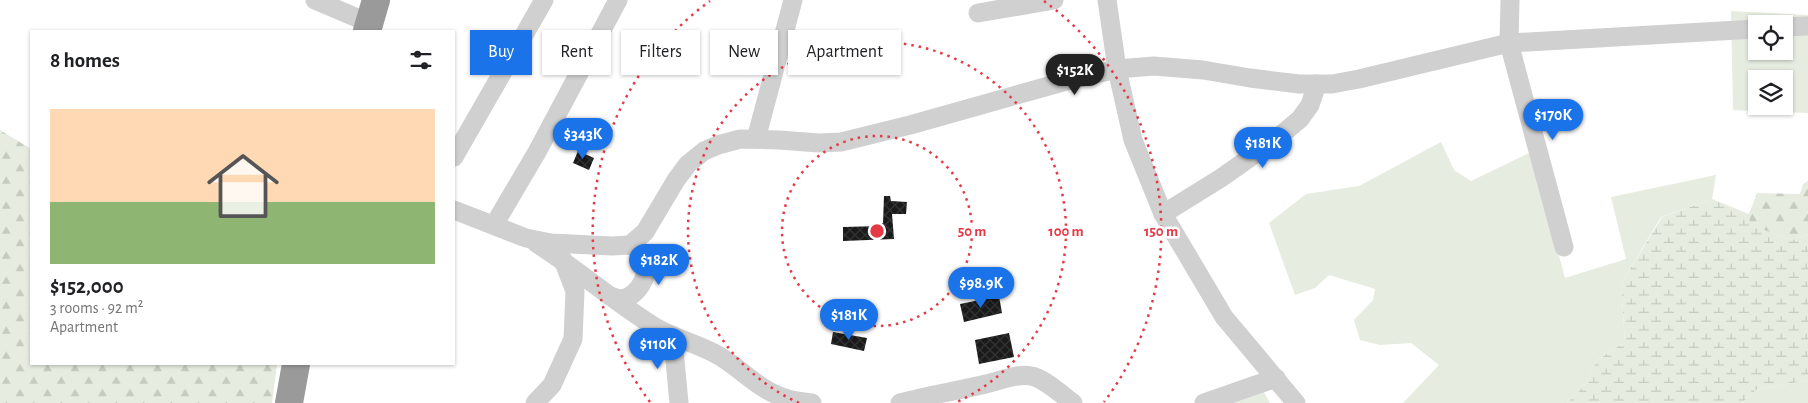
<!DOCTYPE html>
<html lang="en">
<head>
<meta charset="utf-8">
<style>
	body { margin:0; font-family:"Alegreya Sans",sans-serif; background:#f2f2f2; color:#202124; height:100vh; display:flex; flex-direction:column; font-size:19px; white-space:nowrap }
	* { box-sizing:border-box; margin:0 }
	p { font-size:16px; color:#757577 }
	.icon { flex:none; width:28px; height:28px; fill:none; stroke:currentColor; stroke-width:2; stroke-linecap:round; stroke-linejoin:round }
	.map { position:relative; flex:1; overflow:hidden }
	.sheet { position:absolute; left:30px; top:30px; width:425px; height:335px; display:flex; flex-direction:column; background:#fff; border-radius:0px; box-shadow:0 1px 4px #0004 }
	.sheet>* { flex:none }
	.guide { position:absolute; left:470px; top:30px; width:475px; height:45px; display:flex; gap:10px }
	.buttons { position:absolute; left:1748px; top:15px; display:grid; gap:10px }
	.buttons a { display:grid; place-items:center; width:45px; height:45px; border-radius:0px; background:#fff; box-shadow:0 1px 4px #0004; font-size:25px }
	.price { position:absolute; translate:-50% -42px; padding:0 11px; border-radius:18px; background:#1a73e8; color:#fff; font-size:16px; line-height:32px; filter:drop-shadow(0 1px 2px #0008) }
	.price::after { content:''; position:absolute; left:50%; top:30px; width:15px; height:11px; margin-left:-8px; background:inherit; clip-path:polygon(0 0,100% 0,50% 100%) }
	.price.active { background:#222; color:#fff }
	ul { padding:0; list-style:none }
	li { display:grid; align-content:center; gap:10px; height:265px; padding:0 20px }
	li span { display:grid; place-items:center; height:155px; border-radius:0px; color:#555 }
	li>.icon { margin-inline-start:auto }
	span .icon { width:90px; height:90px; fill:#fffc; stroke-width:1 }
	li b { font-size:21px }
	h2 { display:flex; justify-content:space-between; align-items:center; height:60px; padding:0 20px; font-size:21px }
	.pill { padding:0 18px; border-radius:0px; background:#fff; box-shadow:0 1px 4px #0004; font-size:18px; line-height:45px }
	.pill.active { background:#1a73e8; color:#fff }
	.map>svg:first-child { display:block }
	.grass { fill:#e6ecdf; fill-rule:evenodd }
	.forest { fill:url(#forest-firs) }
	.wetland { fill:url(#wetland-marsh) }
	.building { fill:url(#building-cross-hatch) }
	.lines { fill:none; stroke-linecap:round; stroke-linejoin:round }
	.minor { stroke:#d0d0d0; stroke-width:19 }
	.highway { stroke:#9a9a9a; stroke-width:28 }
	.ring { fill:none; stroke:#e63946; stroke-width:2.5; stroke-dasharray:2.5 5 }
	.centre { fill:#e63946; stroke:#fff; stroke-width:2.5 }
	.ring-label { font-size:15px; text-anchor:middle; font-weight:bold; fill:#e63946; stroke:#fff; stroke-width:5; stroke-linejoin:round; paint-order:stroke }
</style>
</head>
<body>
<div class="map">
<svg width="1808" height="403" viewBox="0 0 1808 403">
	<defs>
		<pattern id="forest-firs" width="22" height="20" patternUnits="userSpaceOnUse" patternTransform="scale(1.25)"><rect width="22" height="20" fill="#e6ecdf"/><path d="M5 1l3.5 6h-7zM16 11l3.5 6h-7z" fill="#c6cbc0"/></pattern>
		<pattern id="wetland-marsh" width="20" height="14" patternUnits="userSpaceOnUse" patternTransform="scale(1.25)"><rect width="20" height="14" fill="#e6ecdf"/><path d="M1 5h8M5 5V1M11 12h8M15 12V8" fill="none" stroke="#c6cbc0"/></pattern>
		<pattern id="building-cross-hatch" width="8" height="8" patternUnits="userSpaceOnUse" patternTransform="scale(1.25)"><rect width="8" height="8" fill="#1a1a1a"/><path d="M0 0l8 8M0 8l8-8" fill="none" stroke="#333"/></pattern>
	</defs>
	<rect width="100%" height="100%" fill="#fff"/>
	<g class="grass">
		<path d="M 1731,11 L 1808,15 L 1808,113 L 1733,110 ZM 1756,24 L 1784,24 L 1784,51 L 1756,51 ZM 1756,79 L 1784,79 L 1784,106 L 1756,106 Z"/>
		<path d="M 1441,142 L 1454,170 L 1471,181 L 1531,152 L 1565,278 L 1626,259 L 1611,197 L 1716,175 L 1712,199 L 1661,217 L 1621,284 L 1625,342 L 1596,361 L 1587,383 L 1567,403 L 1403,403 L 1439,365 L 1411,343 L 1380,345 L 1360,340 L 1354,320 L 1373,300 L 1375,289 L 1329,275 L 1315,288 L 1295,295 L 1269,223 L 1306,194 L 1359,186 Z"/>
		<path d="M 1808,380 L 1808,403 L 1742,403 L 1756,390 Z"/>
		<path d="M 1261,387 L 1270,403 L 1218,403 Z"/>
	</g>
	<g class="forest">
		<path d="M 0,130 L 31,149 L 31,364 L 277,364 L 272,403 L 0,403 Z"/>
		<path d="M 1808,181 L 1808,235 L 1792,240 L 1749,225 L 1749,214 L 1757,193 L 1800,194 L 1803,184 Z"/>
	</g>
	<path class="wetland" d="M 1712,199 L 1749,214 L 1750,225 L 1792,240 L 1808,235 L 1808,380 L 1756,390 L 1742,403 L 1567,403 L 1587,383 L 1596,361 L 1625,342 L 1621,284 L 1662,217 Z"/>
	<g class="building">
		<path d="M 578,151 L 594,158 L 589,170 L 573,163 Z"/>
		<path d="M 884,196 L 890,196 L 891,201 L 907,202 L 906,214 L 892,214 L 894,239 L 843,241 L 843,227 L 881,226 L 881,224 L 883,223 Z"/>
		<path d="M 999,296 L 1002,313 L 964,322 L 960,304 Z"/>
		<path d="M 833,332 L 867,338 L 864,351 L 831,344 Z"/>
		<path d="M 1009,333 L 1014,357 L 979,364 L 975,340 Z"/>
	</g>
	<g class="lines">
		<g class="minor">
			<path d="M 315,0 L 369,23"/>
			<path d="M 1107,0 L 1117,69 L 1133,140 L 1163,214 L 1224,317 L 1296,403"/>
			<path d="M 1510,0 L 1509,43 L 1564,247"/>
			<path d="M 978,13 L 1054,0"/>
			<path d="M 1784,27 L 1808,26"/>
			<path d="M 756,139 L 793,0"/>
			<path d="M 454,157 L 544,0"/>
			<path d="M 454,210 L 526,238 L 551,243 L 612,246 L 630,245 L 645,232 L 676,180 L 688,164 L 704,151 L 718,145 L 740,139 L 779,140 L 819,143 L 841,142 L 910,125 L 1070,80 L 1117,69 L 1154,66 L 1203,70 L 1250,78 L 1299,84 L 1332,84 L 1359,79 L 1509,43 L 1756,29"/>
			<path d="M 1163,214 L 1221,178 L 1275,140 L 1300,119 L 1310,105 L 1317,84"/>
			<path d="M 494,225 L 537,152 L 618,0"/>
			<path d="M 536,243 C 577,269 613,301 655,327 C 674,338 695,343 714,353 C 738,365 756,388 782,397 C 791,401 802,402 812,403"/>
			<path d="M 610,296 C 613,297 618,299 622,299 C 639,297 654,268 643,254 C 640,250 634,247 630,245"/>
			<path d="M 676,338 L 674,350 L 679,403"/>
			<path d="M 535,403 L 552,385 L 573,339 L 575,291 L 563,260"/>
			<path d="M 900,403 C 928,395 957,391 986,384 C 1000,381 1016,373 1031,376 C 1044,378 1062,395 1073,403"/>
			<path d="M 1204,403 L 1276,378"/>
		</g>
		<g class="highway">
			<path d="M 367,31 L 376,0"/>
			<path d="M 289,403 L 296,364"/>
		</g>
	</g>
	<g class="ring">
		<circle cx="877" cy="231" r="95"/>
		<path d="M799 403A189 189 0 1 1 955 403"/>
		<path d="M650 402A284 284 0 0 1 710 1M1044 1A284 284 0 0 1 1104 402"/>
	</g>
	<circle cx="877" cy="231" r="8" class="centre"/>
	<g class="ring-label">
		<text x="972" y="236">50 m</text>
		<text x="1066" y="236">100 m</text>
		<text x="1161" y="236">150 m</text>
	</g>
</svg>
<div class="buttons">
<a><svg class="icon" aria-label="locate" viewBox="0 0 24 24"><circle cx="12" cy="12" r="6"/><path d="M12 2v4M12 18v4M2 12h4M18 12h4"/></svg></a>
<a><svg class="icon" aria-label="layers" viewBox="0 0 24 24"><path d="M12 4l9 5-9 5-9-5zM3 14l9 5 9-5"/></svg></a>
</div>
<b class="price active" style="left:1075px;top:96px">$152K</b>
<b class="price" style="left:1553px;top:141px">$170K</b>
<b class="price" style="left:583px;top:160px">$343K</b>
<b class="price" style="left:1263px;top:169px">$181K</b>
<b class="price" style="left:659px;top:286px">$182K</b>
<b class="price" style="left:981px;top:309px">$98.9K</b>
<b class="price" style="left:849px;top:341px">$181K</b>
<b class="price" style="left:658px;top:370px">$110K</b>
<div class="guide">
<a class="pill active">Buy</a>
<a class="pill">Rent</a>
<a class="pill">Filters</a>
<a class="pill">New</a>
<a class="pill">Apartment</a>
</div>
<section class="sheet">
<h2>8 homes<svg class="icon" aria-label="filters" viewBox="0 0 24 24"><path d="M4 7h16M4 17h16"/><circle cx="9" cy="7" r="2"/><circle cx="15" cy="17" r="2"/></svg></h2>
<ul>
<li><span style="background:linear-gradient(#ffd9b3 60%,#8fb573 0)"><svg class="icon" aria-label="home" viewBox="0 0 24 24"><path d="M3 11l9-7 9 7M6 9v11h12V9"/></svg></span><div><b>$152,000</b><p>3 rooms · 92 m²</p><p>Apartment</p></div></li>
</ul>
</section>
</div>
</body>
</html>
